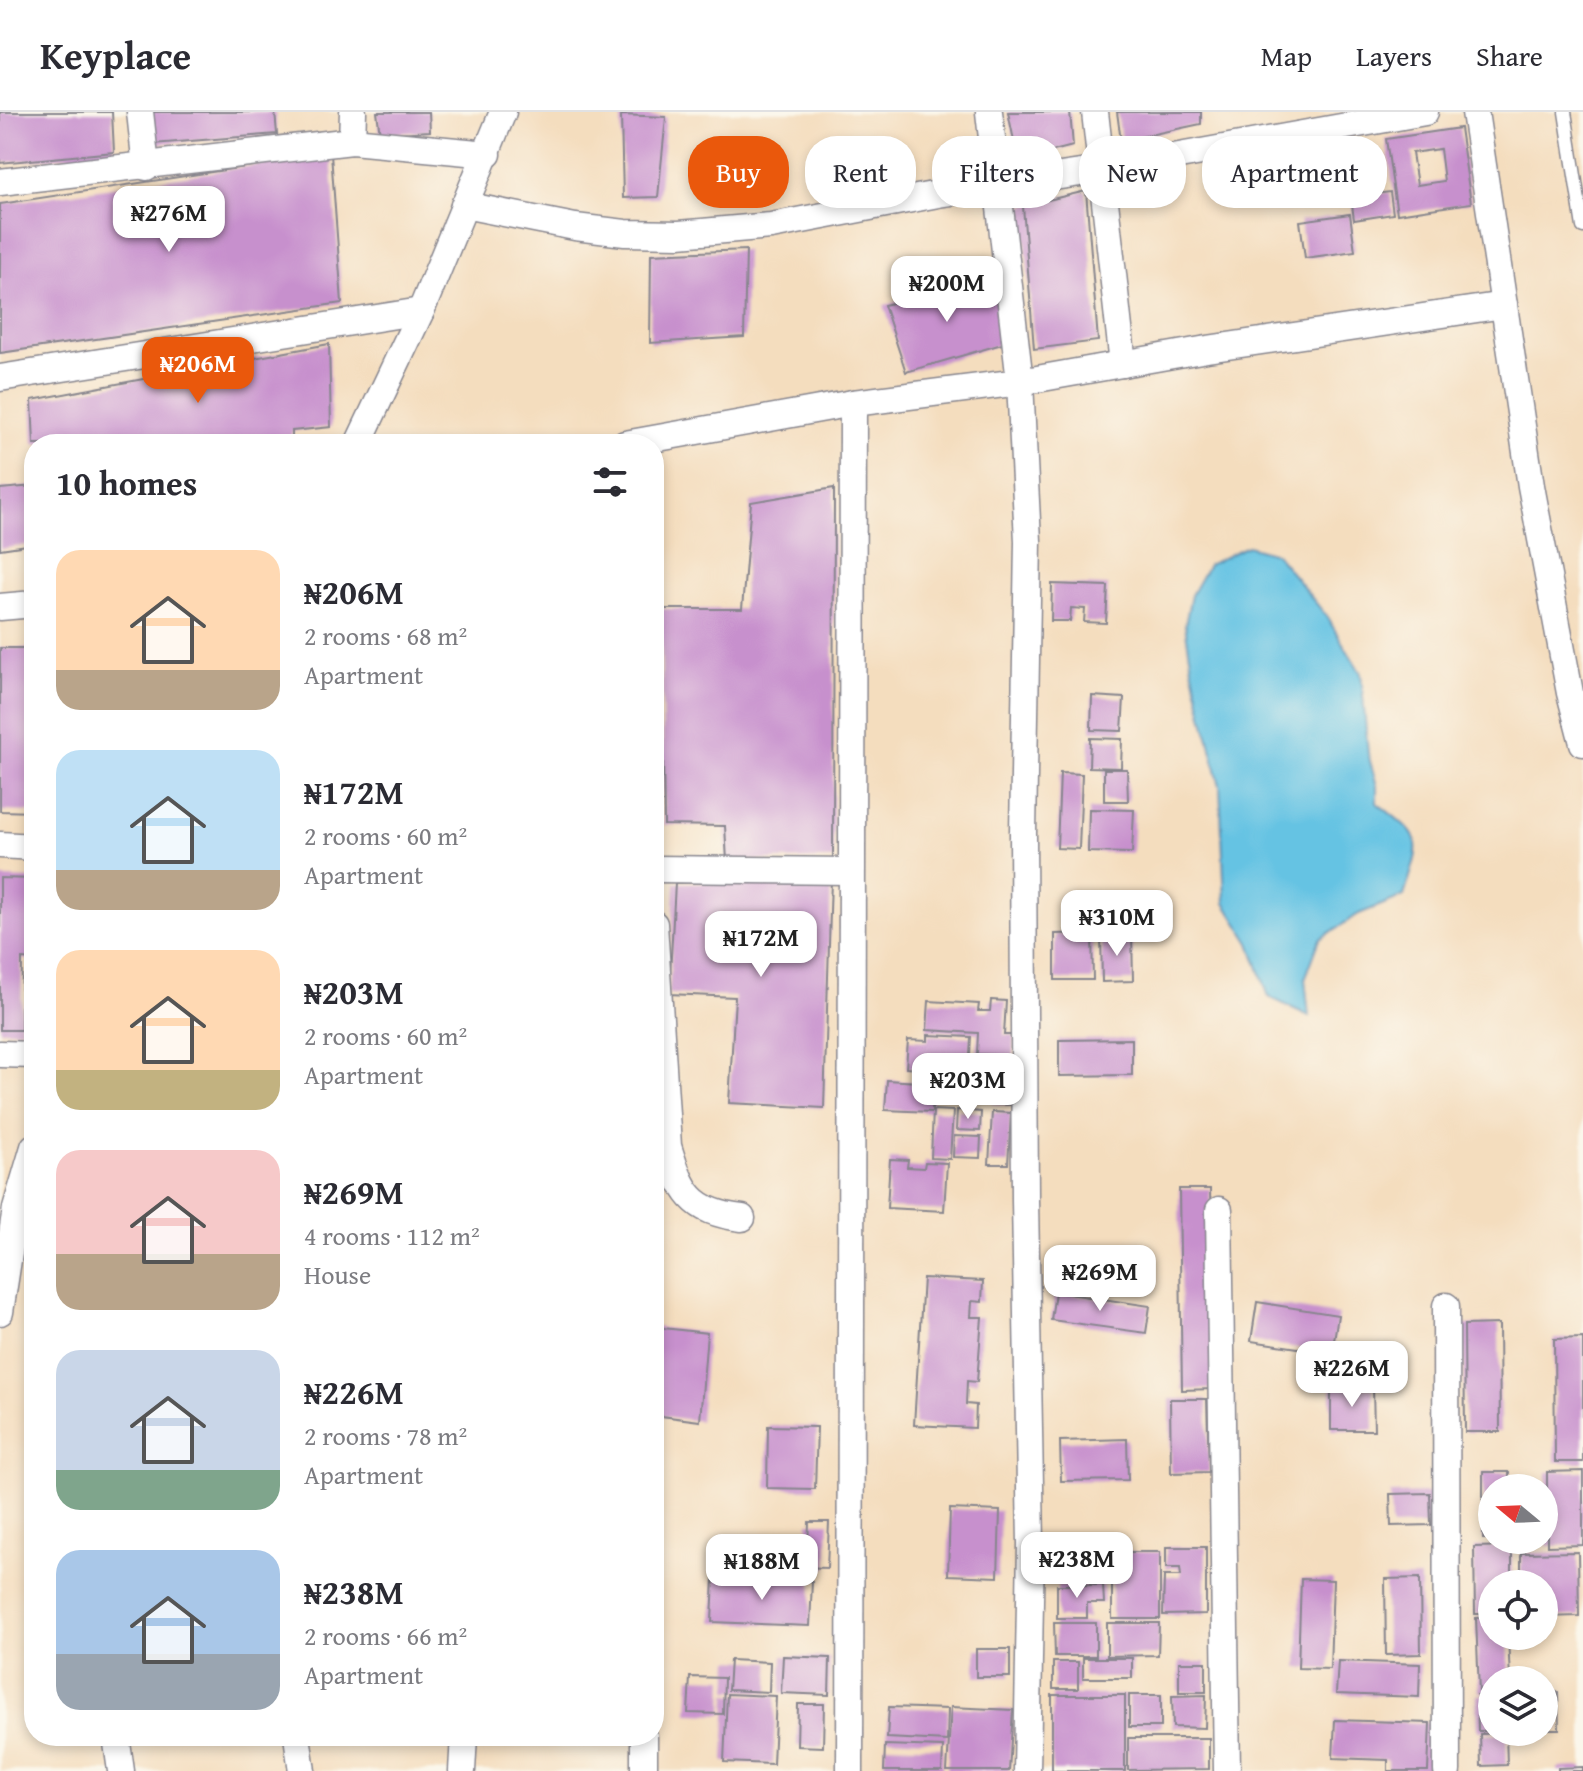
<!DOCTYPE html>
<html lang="en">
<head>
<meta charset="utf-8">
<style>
	body { margin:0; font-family:"Gentium Book Plus",serif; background:#f7f7f7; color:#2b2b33; height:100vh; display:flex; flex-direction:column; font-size:30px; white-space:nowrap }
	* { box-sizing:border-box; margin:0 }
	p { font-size:26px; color:#7c7c81 }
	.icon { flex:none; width:44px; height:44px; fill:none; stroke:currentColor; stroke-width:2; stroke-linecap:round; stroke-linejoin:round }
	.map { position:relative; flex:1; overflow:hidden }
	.drawer { position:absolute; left:24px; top:322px; width:640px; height:1312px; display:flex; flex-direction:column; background:#fff; border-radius:32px; box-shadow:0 4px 12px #0003 }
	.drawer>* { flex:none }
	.guide { position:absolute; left:688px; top:24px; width:760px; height:72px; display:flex; gap:16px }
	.needle { width:52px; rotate:289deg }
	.fabs { position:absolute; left:1478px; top:1362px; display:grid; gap:16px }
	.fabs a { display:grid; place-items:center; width:80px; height:80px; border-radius:50%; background:#fff; box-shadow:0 4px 12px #0003; font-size:40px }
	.price { position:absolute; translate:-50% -68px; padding:0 18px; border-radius:16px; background:#fff; color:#222; font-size:26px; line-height:52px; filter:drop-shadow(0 2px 4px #0008) }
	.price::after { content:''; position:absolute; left:50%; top:48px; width:24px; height:18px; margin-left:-12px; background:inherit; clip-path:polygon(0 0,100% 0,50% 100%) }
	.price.active { background:#ea580c; color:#fff }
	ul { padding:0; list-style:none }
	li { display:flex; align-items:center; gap:24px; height:200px; padding:0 32px }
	li span { display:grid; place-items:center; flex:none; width:224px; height:160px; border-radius:24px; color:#555 }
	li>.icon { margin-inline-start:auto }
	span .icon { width:96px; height:96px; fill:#fffc; stroke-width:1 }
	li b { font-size:34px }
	h2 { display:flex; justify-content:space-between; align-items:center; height:96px; padding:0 32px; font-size:34px }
	.tag { padding:0 28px; border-radius:32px; background:#fff; box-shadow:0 4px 12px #0003; font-size:28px; line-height:72px }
	.tag.active { background:#ea580c; color:#fff }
	header { display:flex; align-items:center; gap:48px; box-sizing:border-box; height:112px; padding:0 40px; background:#fff; border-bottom:2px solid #e1e1e2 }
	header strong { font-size:38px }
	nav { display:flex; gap:44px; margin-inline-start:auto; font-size:28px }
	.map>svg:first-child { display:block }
	.water { fill:#65c3e3; stroke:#4079a0; stroke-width:2 }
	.building { fill:#c790cd; fill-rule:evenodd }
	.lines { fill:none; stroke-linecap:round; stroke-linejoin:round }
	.service-casing { stroke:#88868e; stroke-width:15 }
	.minor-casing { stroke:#88868e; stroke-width:29 }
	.service { stroke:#fff; stroke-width:12 }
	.minor { stroke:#fff; stroke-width:26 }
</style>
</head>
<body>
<header>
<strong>Keyplace</strong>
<nav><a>Map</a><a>Layers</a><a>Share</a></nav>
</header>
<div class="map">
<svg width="1583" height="1659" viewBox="0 0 1583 1659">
	<rect width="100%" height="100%" fill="#fbf7ec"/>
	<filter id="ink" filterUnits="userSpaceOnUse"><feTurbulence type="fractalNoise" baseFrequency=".0125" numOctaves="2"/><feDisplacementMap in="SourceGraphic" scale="16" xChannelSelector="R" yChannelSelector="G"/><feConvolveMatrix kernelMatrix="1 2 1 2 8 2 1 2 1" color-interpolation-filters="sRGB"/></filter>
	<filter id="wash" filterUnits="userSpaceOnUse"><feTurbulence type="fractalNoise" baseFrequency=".006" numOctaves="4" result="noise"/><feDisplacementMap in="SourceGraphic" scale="32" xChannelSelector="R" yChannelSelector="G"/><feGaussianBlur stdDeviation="1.8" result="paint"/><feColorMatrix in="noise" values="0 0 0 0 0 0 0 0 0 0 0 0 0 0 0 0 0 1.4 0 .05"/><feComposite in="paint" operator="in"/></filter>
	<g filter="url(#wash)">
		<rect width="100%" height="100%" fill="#f4ddbe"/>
		<path class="water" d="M 1247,434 L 1276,442 L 1325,502 L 1361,561 L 1368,642 L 1377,674 L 1377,691 C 1426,729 1422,725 1404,784 L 1359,802 L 1320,827 L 1305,867 L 1309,904 L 1269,885 L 1250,831 L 1225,791 L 1220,674 L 1192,556 L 1185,513 L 1191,483 L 1208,453 Z"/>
		<g id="blocks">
			<g class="building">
				<path d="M 0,0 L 112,0 L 114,40 L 0,51 Z"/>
				<path d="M 151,0 L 275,0 L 277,22 L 153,32 Z"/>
				<path d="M 377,0 L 429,0 L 430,19 L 380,22 Z"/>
				<path d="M 1008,0 L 1070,0 L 1073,34 L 1018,48 Z"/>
				<path d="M 1117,0 L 1201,0 L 1201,12 L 1121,29 Z"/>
				<path d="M 621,3 L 666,5 L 658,85 L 623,86 Z"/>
				<path d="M 1460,16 L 1471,91 L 1397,102 L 1386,27 ZM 1440,37 L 1444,69 L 1417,73 L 1412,41 Z"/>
				<path d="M 331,42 L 342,191 L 0,241 L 0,92 Z"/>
				<path d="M 1086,79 L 1098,229 L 1034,237 L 1023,94 Z"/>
				<path d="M 1390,80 L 1393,102 L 1354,108 L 1351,85 Z"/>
				<path d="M 1350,102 L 1355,139 L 1305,146 L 1300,109 Z"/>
				<path d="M 746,138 L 744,225 L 650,231 L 651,142 Z"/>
				<path d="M 999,166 L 1002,232 L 906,260 L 884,193 Z"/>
				<path d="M 329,232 L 331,315 L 292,319 L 292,332 L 34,332 L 32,288 Z"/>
				<path d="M 34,374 L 34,432 L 0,437 L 0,377 Z"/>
				<path d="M 834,376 L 833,747 L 727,749 L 725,714 L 664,713 L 661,497 L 742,497 L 751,390 Z"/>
				<path d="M 1052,472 L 1108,474 L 1106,511 L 1084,510 L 1085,497 L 1071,496 L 1070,509 L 1051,509 Z"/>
				<path d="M 0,536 L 34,536 L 34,700 L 0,699 Z"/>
				<path d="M 1092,584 L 1124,586 L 1122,619 L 1091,618 Z"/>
				<path d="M 1090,626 L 1122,627 L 1121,656 L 1089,655 Z"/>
				<path d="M 1104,657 L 1127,657 L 1128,689 L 1104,689 Z"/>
				<path d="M 1060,661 L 1082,662 L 1079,737 L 1057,736 Z"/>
				<path d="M 1089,697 L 1134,698 L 1132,741 L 1088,740 Z"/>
				<path d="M 0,766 L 34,767 L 34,848 L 22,847 L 21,918 L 0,918 Z"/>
				<path d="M 831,767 L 824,996 L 729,991 L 735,885 L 669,882 L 675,771 Z"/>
				<path d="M 1092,821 L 1093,868 L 1055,868 L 1055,822 Z"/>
				<path d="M 1132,821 L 1133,869 L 1102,870 L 1101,822 Z"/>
				<path d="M 991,888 L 1006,889 L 1004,923 L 1014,923 L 1010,993 L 993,992 L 996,943 L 977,942 L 978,921 L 927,918 L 929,889 L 979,892 L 978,899 L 990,899 Z"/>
				<path d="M 928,923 L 971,925 L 969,960 L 906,956 L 908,928 L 928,929 Z"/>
				<path d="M 1132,927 L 1132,963 L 1059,964 L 1059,928 Z"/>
				<path d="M 887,968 L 933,971 L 932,1000 L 885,998 Z"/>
				<path d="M 933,998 L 953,999 L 950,1047 L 931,1046 Z"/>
				<path d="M 957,998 L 981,1000 L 980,1019 L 956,1018 Z"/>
				<path d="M 992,1000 L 1011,1001 L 1008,1052 L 989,1052 Z"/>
				<path d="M 954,1024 L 981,1025 L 980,1046 L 953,1045 Z"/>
				<path d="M 890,1047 L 908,1048 L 907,1055 L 924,1056 L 925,1050 L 947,1051 L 944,1099 L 887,1096 Z"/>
				<path d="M 1179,1077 L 1210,1077 L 1213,1277 L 1182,1278 Z"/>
				<path d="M 923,1166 L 983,1169 L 982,1190 L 972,1189 L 971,1205 L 982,1205 L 977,1270 L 967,1269 L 966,1292 L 976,1293 L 975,1316 L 914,1313 Z"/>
				<path d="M 1055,1180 L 1150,1194 L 1146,1221 L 1051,1208 Z"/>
				<path d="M 1257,1190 L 1338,1203 L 1332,1241 L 1251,1229 Z"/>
				<path d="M 1499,1212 L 1500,1320 L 1465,1320 L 1464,1213 Z"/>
				<path d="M 654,1215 L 707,1221 L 700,1309 L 654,1303 Z"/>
				<path d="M 1583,1226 L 1583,1350 L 1555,1350 L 1554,1227 Z"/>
				<path d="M 1373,1275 L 1374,1318 L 1331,1318 L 1331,1276 Z"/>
				<path d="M 1170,1287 L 1207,1287 L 1209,1360 L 1171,1361 Z"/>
				<path d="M 768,1314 L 817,1315 L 815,1377 L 767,1376 Z"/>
				<path d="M 1127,1327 L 1128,1368 L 1061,1369 L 1060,1329 Z"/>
				<path d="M 1583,1359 L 1583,1433 L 1547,1434 L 1547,1360 Z"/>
				<path d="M 1483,1360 L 1509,1360 L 1509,1376 L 1492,1376 L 1492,1427 L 1483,1427 Z"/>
				<path d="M 1430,1381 L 1431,1413 L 1391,1414 L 1390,1382 Z"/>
				<path d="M 950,1397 L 1000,1399 L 998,1465 L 948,1463 Z"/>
				<path d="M 809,1410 L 829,1410 L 827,1456 L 800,1455 L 800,1438 L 808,1438 Z"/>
				<path d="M 1512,1434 L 1512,1472 L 1492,1472 L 1492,1502 L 1475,1502 L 1474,1435 Z"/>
				<path d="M 1166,1435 L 1206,1435 L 1206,1502 L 1163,1503 L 1164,1464 L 1181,1464 L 1180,1456 L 1166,1456 Z"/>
				<rect x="1112" y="1440" width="48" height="67"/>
				<path d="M 1578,1440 L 1579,1504 L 1544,1505 L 1544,1472 L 1521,1472 L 1521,1441 Z"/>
				<path d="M 714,1465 L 812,1469 L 810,1514 L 712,1510 Z"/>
				<path d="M 1420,1466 L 1421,1542 L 1386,1543 L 1385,1467 Z"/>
				<path d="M 1301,1467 L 1333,1468 L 1330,1557 L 1298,1556 Z"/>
				<path d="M 1057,1473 L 1103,1473 L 1104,1491 L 1087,1491 L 1087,1506 L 1057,1506 Z"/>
				<path d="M 1492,1505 L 1492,1524 L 1508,1524 L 1510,1568 L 1492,1568 L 1492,1580 L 1479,1580 L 1476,1506 Z"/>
				<path d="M 1054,1511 L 1096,1511 L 1096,1544 L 1055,1544 Z"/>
				<path d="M 1107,1511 L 1159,1511 L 1158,1543 L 1107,1544 Z"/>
				<rect x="976" y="1537" width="34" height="28"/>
				<path d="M 783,1544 L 830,1546 L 829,1583 L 781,1581 Z"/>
				<rect x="1083" y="1546" width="49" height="20"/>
				<path d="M 730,1548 L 770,1550 L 769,1580 L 728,1578 Z"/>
				<path d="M 1338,1549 L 1420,1552 L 1419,1585 L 1336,1582 Z"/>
				<rect x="1053" y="1550" width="25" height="27"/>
				<rect x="1179" y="1550" width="27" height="30"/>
				<path d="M 690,1565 L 724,1566 L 723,1602 L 688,1601 Z"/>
				<path d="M 1558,1580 L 1559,1617 L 1544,1617 L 1544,1581 Z"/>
				<path d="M 727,1582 L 776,1584 L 773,1652 L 724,1650 Z"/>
				<path d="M 1492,1582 L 1492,1619 L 1478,1619 L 1477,1583 Z"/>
				<rect x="1052" y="1583" width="73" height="76"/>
				<rect x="1129" y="1583" width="32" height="32"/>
				<path d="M 1206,1583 L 1205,1616 L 1173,1615 L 1172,1584 Z"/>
				<path d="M 798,1592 L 824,1592 L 823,1635 L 797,1634 Z"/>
				<path d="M 889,1595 L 948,1597 L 947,1629 L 887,1626 Z"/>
				<path d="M 951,1595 L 1013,1598 L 1009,1659 L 947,1659 Z"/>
				<path d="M 1335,1608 L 1430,1611 L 1428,1659 L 1388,1659 L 1388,1648 L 1333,1646 Z"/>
				<path d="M 1506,1621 L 1507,1653 L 1481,1654 L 1480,1622 Z"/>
				<path d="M 1128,1626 L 1209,1626 L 1209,1657 L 1128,1658 Z"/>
				<path d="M 885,1633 L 943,1635 L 942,1659 L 884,1659 Z"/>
				<path d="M 1583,1655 L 1583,1659 L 1558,1659 L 1558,1656 Z"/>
			</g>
		</g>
	</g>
	<g filter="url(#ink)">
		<use href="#blocks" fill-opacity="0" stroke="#88868e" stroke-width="2"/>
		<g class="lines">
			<g class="service-casing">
				<path id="service" d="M 1565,0 L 1583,115"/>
			</g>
			<g class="minor-casing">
				<g id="minor">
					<path d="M 140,0 L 146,55"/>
					<path d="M 989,0 L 1020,270 L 1028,429 L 1023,721 L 1025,1088 L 1031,1432 L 1027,1659"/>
					<path d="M 1095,0 L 1123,252"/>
					<path d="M 1475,0 L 1531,374 L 1570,581 L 1583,631"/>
					<path d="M 352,29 L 353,0"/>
					<path d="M 0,70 L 352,29 L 488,42"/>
					<path d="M 464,93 L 575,115 L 625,121 L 679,122 L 771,114 L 938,82 L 1101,58 L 1425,0"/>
					<path d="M 0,266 L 421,199"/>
					<path d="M 358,332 L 421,199 L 503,0"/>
					<path d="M 625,332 L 853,291 L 1020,270 L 1207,237 L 1504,193"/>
					<path d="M 0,495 L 34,492"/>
					<path d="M 0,733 L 34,735"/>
					<path d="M 654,757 L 851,759"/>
					<path d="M 654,812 L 668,1034 C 682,1080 691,1100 742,1106"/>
					<path d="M 0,942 L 34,943"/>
					<path d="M 1219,1098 L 1227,1659"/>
					<path d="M 1446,1194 L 1447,1659"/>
					<path d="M 0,1200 L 16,1096 L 34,1035"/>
					<path d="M 116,1624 L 121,1659"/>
					<path d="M 297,1624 L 302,1659"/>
					<path d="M 644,1624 L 644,1659"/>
					<path d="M 462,1659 L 464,1624"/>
					<path d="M 850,1659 L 853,291"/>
				</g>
			</g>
			<use href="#service" class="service"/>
			<use href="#minor" class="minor"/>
		</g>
	</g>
</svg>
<div class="fabs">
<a><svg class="needle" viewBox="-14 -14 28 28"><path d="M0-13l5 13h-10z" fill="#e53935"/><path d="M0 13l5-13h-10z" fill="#7c7c81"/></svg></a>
<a><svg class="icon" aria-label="locate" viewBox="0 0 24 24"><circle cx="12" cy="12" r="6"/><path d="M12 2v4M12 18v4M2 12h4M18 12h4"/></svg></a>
<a><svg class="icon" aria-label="layers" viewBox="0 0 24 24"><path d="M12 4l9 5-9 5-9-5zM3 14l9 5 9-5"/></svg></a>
</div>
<b class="price" style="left:169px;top:142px">₦276M</b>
<b class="price" style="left:947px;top:212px">₦200M</b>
<b class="price active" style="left:198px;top:293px">₦206M</b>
<b class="price" style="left:1117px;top:846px">₦310M</b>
<b class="price" style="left:761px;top:867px">₦172M</b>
<b class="price" style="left:968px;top:1009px">₦203M</b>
<b class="price" style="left:1100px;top:1201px">₦269M</b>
<b class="price" style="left:1352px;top:1297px">₦226M</b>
<b class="price" style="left:1077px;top:1488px">₦238M</b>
<b class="price" style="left:762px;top:1490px">₦188M</b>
<div class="guide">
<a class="tag active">Buy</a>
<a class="tag">Rent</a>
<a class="tag">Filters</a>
<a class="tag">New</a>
<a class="tag">Apartment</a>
</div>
<section class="drawer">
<h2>10 homes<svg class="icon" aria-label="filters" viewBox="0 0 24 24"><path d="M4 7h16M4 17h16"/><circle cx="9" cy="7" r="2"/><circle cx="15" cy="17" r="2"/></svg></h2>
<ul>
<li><span style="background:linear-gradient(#ffd9b3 75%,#b9a48a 0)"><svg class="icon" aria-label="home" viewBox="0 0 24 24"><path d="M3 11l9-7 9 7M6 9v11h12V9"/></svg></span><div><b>₦206M</b><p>2 rooms · 68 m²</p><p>Apartment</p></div></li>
<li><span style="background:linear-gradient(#bfe0f5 75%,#b9a48a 0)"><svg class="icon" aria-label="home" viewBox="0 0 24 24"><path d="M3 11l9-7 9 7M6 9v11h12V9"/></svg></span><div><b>₦172M</b><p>2 rooms · 60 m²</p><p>Apartment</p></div></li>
<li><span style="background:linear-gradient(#ffd9b3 75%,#c2b280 0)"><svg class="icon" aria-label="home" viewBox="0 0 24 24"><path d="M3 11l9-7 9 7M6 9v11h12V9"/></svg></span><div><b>₦203M</b><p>2 rooms · 60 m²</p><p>Apartment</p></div></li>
<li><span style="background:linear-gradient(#f6c9c9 65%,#b9a48a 0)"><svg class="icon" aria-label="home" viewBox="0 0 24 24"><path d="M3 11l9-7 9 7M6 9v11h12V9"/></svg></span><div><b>₦269M</b><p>4 rooms · 112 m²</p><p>House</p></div></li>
<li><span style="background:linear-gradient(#c9d6e8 75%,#7fa58c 0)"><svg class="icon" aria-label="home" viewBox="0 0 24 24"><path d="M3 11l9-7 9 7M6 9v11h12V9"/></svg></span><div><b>₦226M</b><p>2 rooms · 78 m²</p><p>Apartment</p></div></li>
<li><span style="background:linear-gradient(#a9c7e8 65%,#9aa5b1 0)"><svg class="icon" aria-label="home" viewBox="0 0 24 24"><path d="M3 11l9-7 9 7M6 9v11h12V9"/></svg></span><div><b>₦238M</b><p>2 rooms · 66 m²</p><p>Apartment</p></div></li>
</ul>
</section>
</div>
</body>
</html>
